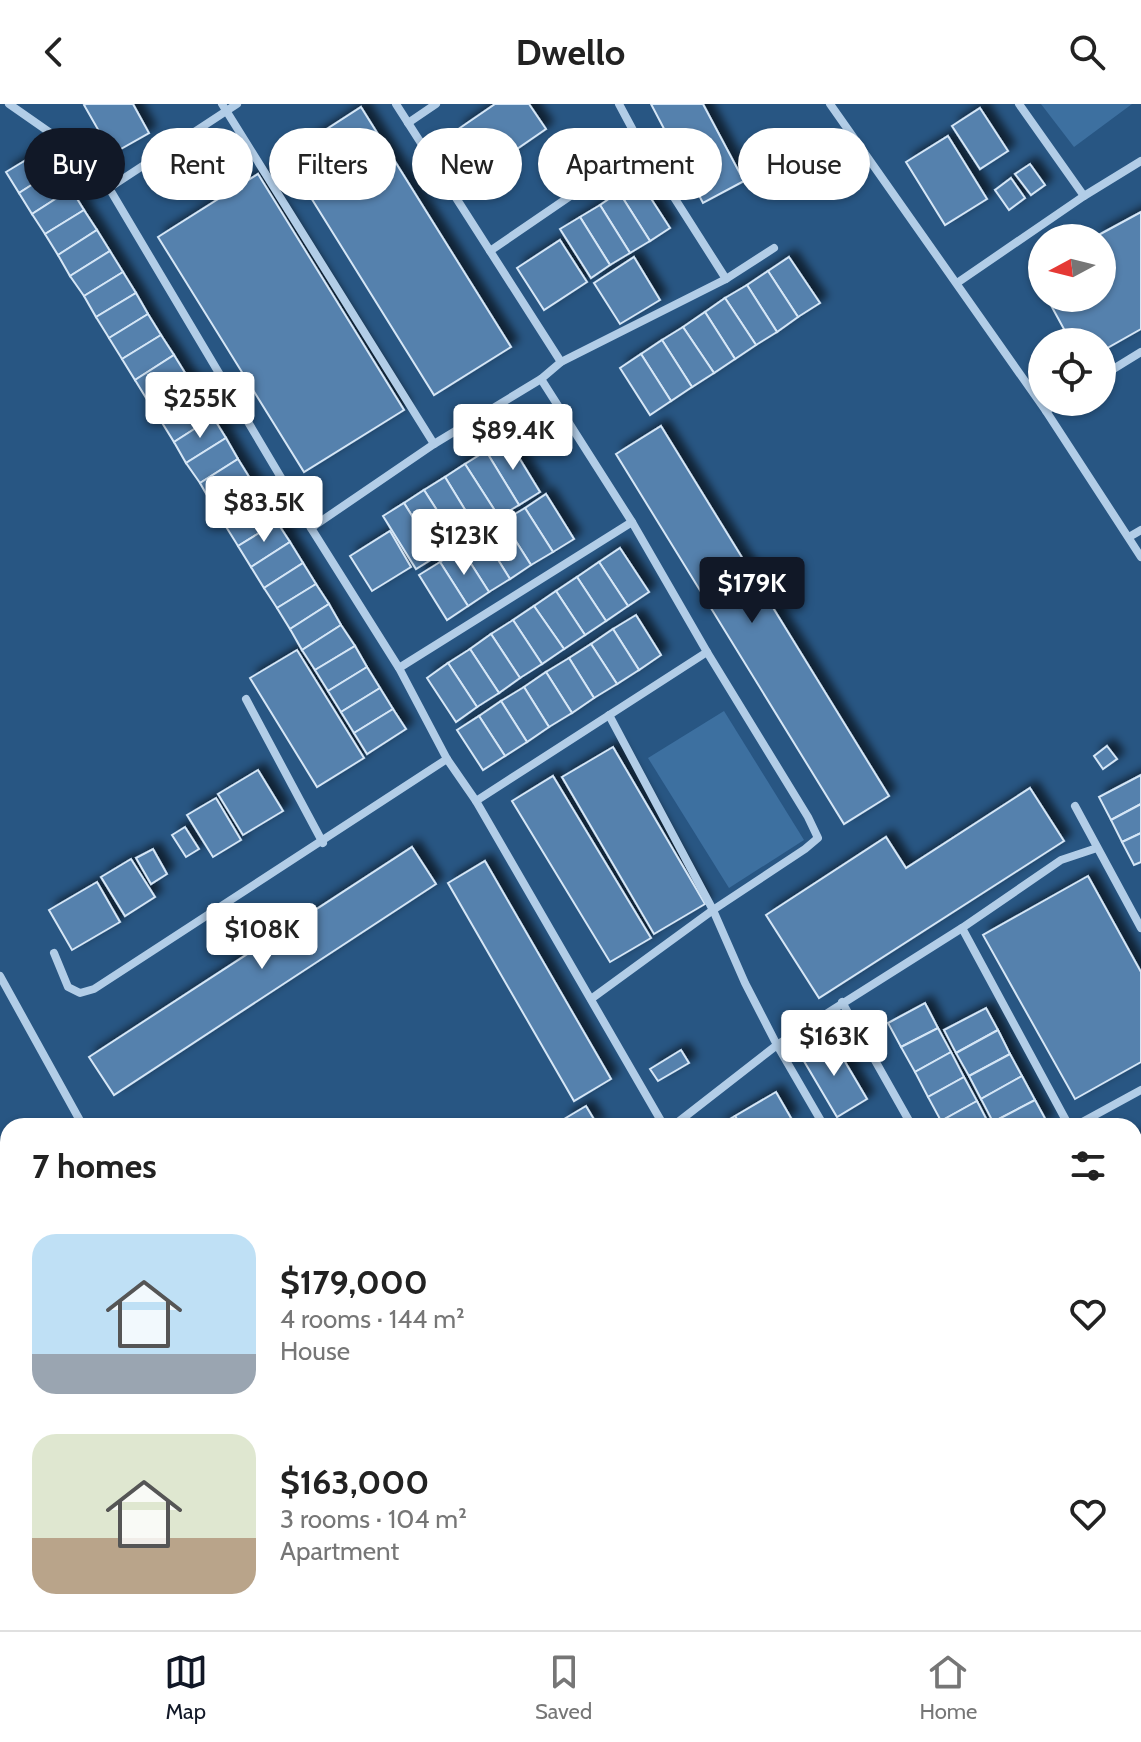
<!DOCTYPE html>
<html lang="en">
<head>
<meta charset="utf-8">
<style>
	body { margin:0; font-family:Cabin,sans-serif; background:#f2f2f2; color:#222; height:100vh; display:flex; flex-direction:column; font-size:30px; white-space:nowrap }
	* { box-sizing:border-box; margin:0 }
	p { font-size:26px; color:#767676 }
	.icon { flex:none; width:44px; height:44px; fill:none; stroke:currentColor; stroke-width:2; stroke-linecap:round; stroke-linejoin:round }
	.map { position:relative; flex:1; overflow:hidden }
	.drawer { position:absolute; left:0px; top:1014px; width:1142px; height:512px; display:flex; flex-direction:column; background:#fff; border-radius:24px 24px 0 0; box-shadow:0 2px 6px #0004 }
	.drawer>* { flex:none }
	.banner { position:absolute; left:24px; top:24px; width:1094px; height:72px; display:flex; gap:16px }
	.needle { width:52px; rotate:263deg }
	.buttons { position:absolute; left:1028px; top:120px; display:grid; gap:16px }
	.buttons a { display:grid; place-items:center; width:88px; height:88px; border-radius:50%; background:#fff; box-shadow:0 2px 6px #0004; font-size:40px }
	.price { position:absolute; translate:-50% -68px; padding:0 18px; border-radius:8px; background:#fff; color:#222; font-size:26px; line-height:52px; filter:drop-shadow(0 2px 4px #0008) }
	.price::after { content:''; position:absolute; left:50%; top:48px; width:24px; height:18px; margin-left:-12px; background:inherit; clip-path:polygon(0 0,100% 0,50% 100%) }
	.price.current { background:#111827; color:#fff }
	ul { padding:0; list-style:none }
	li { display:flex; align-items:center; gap:24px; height:200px; padding:0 32px }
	li span { display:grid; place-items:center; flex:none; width:224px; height:160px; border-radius:24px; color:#555 }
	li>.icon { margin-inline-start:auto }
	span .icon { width:96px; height:96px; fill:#fffc; stroke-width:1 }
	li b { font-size:34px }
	h2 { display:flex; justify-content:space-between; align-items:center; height:96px; padding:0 32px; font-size:34px }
	.chip { padding:0 28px; border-radius:36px; background:#fff; box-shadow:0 2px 6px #0004; font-size:28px; line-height:72px }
	.chip.current { background:#111827; color:#fff }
	header { display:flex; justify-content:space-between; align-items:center; height:104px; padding:0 32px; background:#fff; font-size:36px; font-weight:700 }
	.tabs { display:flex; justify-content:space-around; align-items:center; height:112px; border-top:2px solid #e0e0e0; background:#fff; font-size:22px; color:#767676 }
	.tabs a { display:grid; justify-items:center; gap:4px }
	.tabs .current { color:#111827 }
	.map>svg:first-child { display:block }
	.green { fill:#3d70a0 }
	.building { fill:#5581ad; stroke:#d5e6f6; stroke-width:2; filter:url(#shadow) }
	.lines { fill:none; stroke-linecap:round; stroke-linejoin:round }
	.street { stroke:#b2cde7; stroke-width:8 }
</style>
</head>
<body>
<header><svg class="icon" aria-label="back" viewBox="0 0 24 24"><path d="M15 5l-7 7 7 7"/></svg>Dwello<svg class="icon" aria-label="search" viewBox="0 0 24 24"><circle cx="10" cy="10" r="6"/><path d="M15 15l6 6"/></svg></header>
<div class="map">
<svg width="1141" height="1526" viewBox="0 0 1141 1526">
	<defs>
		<filter id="shadow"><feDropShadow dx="7" dy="-7" stdDeviation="4" flood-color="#0009"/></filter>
	</defs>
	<rect width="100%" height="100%" fill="#285683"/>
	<g class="green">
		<path d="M 1041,0 L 1132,0 L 1074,43 Z"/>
		<path d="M 724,607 L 804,736 L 729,784 L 648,654 Z"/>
	</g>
	<g class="building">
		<path d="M 86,0 L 133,0 L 149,29 L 112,50 L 84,1 Z"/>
		<path d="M 495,0 L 529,0 L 546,25 L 485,67 L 457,26 Z"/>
		<path d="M 651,0 L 703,0 L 744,77 L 703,99 Z"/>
		<path d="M 361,3 L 511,243 L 434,291 L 285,52 Z"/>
		<path d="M 980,4 L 1008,47 L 980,65 L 952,22 Z"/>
		<path d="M 948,32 L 987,95 L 945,121 L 906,58 Z"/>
		<path d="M 46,44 L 58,64 L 19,89 L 6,68 Z"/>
		<path d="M 1030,60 L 1045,81 L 1031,91 L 1015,70 Z"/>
		<path d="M 58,64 L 71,85 L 32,110 L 19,89 Z"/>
		<path d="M 258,70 L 404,306 L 304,368 L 158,133 Z"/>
		<path d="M 1011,74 L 1025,94 L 1009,106 L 995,86 Z"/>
		<path d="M 639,76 L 670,124 L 650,137 L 619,88 Z"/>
		<path d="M 71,85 L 84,106 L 45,130 L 32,110 Z"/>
		<path d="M 619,88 L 650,137 L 630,149 L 600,101 Z"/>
		<path d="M 600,101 L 630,149 L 610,161 L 580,113 Z"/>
		<path d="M 84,106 L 97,126 L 58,151 L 45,130 Z"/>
		<path d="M 1141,108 L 1141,225 L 1102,247 L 1102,238 L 1071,238 L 1047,194 L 1102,194 L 1102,134 L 1093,134 Z"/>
		<path d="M 580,113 L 610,161 L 591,174 L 560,125 Z"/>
		<path d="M 97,126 L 110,147 L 70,172 L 58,151 Z"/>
		<path d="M 560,136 L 587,178 L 544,206 L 517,164 Z"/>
		<path d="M 110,147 L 123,168 L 84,192 L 70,172 Z"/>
		<path d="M 634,153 L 660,196 L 620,220 L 594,179 Z"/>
		<path d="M 789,153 L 820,199 L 798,213 L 768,167 Z"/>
		<path d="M 1042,162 L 1042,184 L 1033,167 Z"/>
		<path d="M 768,167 L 798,213 L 777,228 L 747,181 Z"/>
		<path d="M 123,168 L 136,189 L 96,213 L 84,192 Z"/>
		<path d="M 747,181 L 777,228 L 756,241 L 725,194 Z"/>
		<path d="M 136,189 L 148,210 L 109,234 L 96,213 Z"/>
		<path d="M 725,194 L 756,241 L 735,255 L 705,208 Z"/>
		<path d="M 705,208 L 735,255 L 714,269 L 683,223 Z"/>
		<path d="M 148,210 L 161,231 L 122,255 L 109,234 Z"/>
		<path d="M 683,223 L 714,269 L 692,283 L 662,236 Z"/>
		<path d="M 161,231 L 174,251 L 135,276 L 122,255 Z"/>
		<path d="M 662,236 L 692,283 L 671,297 L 641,250 Z"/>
		<path d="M 641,250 L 671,297 L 650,311 L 620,264 Z"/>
		<path d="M 174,251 L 187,272 L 148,297 L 135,276 Z"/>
		<path d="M 187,272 L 200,293 L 161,317 L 148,297 Z"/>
		<path d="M 200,293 L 213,313 L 174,338 L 161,317 Z"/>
		<path d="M 213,313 L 226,334 L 186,359 L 174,338 Z"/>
		<path d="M 661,322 L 889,692 L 844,720 L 616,350 Z"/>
		<path d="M 226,334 L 238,355 L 200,379 L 186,359 Z"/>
		<path d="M 507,334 L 540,388 L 519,401 L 486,347 Z"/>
		<path d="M 486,347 L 519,401 L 499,413 L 465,360 Z"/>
		<path d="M 238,355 L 251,376 L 212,400 L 200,379 Z"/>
		<path d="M 465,360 L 499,413 L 478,427 L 445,373 Z"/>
		<path d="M 445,373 L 478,427 L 458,439 L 424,386 Z"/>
		<path d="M 251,376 L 264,397 L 225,421 L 212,400 Z"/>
		<path d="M 424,386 L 458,439 L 437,452 L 404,399 Z"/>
		<path d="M 546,390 L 574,435 L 553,448 L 525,404 Z"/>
		<path d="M 264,397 L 277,418 L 238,442 L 225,421 Z"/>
		<path d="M 404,399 L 437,452 L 416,465 L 383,412 Z"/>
		<path d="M 525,404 L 553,448 L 531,461 L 503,417 Z"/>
		<path d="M 503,417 L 531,461 L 510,475 L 482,430 Z"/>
		<path d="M 277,418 L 290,438 L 251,463 L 238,442 Z"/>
		<path d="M 390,427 L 411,463 L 372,487 L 350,452 Z"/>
		<path d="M 482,430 L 510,475 L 489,488 L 461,444 Z"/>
		<path d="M 290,438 L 303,459 L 264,484 L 251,463 Z"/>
		<path d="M 461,444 L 489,488 L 468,502 L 440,458 Z"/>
		<path d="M 620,444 L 649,488 L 628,502 L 599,458 Z"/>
		<path d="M 440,458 L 468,502 L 447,516 L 419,471 Z"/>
		<path d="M 599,458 L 628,502 L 606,517 L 577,473 Z"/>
		<path d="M 303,459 L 316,480 L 277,504 L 264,484 Z"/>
		<path d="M 577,473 L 606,517 L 585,531 L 556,487 Z"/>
		<path d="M 316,480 L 329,500 L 290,525 L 277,504 Z"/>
		<path d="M 556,487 L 585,531 L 564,545 L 534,502 Z"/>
		<path d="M 329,500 L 341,521 L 302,546 L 290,525 Z"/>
		<path d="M 534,502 L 564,545 L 542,560 L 513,516 Z"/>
		<path d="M 636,511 L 661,551 L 639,566 L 613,525 Z"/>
		<path d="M 513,516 L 542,560 L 520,574 L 491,530 Z"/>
		<path d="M 341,521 L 355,542 L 315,566 L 302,546 Z"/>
		<path d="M 613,525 L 639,566 L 617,580 L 591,540 Z"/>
		<path d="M 491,530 L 520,574 L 499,589 L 470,545 Z"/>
		<path d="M 591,540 L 617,580 L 594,594 L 569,554 Z"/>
		<path d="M 355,542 L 367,563 L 328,587 L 315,566 Z"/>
		<path d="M 470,545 L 499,589 L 477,603 L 448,559 Z"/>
		<path d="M 297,546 L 364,654 L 317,683 L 250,574 Z"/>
		<path d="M 569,554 L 594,594 L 572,609 L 546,568 Z"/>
		<path d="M 448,559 L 477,603 L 456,618 L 427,574 Z"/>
		<path d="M 367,563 L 380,584 L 341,608 L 328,587 Z"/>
		<path d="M 546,568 L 572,609 L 549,623 L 524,583 Z"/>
		<path d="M 524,583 L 549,623 L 527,638 L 501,597 Z"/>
		<path d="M 380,584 L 393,605 L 354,629 L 341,608 Z"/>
		<path d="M 501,597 L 527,638 L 505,652 L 479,612 Z"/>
		<path d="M 393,605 L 406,625 L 367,650 L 354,629 Z"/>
		<path d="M 479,612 L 505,652 L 483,666 L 457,626 Z"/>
		<path d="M 1107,642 L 1117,655 L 1103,665 L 1094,652 Z"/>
		<path d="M 613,643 L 705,800 L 654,830 L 562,673 Z"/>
		<path d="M 258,666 L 283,707 L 243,731 L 218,690 Z"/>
		<path d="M 1141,671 L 1141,700 L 1111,716 L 1099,693 Z"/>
		<path d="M 553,672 L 651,834 L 610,858 L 512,697 Z"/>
		<path d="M 1030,684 L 1064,737 L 819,894 L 766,811 L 886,733 L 906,764 Z"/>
		<path d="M 216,694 L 241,736 L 213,753 L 187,711 Z"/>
		<path d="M 1141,700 L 1141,729 L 1122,738 L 1111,716 Z"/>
		<path d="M 185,723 L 199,745 L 186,753 L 172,731 Z"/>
		<path d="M 1141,729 L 1141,758 L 1134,761 L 1122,738 Z"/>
		<path d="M 412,743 L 436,780 L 114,991 L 89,953 Z"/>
		<path d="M 153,745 L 167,770 L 151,780 L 136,754 Z"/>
		<path d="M 131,755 L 155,793 L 125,812 L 101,773 Z"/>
		<path d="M 485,757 L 611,975 L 574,997 L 448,779 Z"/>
		<path d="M 1088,772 L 1141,868 L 1141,958 L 1075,995 L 983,831 Z"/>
		<path d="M 97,778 L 120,818 L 72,846 L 49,806 Z"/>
		<path d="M 925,899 L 938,924 L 901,943 L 888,919 Z"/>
		<path d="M 986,904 L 998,926 L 956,949 L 944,926 Z"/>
		<path d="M 938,924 L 951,948 L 915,968 L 901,943 Z"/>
		<path d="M 998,926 L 1010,950 L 969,972 L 956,949 Z"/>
		<path d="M 831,934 L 867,995 L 837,1013 L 801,952 Z"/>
		<path d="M 681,946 L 689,959 L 658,977 L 650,965 Z"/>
		<path d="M 951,948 L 964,973 L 928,993 L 915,968 Z"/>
		<path d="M 1010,950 L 1022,972 L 981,995 L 969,972 Z"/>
		<path d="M 1022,972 L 1035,996 L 993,1018 L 981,995 Z"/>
		<path d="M 964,973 L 977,997 L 941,1017 L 928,993 Z"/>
		<path d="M 776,988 L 791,1014 L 778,1022 L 741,1022 L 735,1012 Z"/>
		<path d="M 1035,996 L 1047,1018 L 1040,1022 L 996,1022 L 993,1018 Z"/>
		<path d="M 977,997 L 990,1022 L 943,1022 L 941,1017 Z"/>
		<path d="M 586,1002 L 598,1022 L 568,1022 L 564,1015 Z"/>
		<path d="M 735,1012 L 741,1022 L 718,1022 Z"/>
		<path d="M 1141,1031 L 1141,1070 L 1136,1072 L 1134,1068 L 1134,1035 Z"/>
		<path d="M 8,1234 L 8,1279 L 0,1283 L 0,1239 Z"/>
		<path d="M 1141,1279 L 1141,1316 L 1135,1320 L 1134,1283 Z"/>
		<path d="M 694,1518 L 737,1518 L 739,1521 L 731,1526 L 687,1526 L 685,1523 Z"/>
	</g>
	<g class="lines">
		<g class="street">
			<path d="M 9,0 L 52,30 L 109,84 L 311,424 L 399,564 L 447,655 L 476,697 L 664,1022"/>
			<path d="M 222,0 L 434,340"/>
			<path d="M 396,0 L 561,258"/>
			<path d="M 619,0 L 642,43 L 726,175"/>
			<path d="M 830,0 L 1046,307 L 1141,453"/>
			<path d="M 1019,0 L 1084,92"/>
			<path d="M 408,19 L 436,0"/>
			<path d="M 109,84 L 237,0"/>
			<path d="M 490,147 L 642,43"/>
			<path d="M 957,179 L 1084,92 L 1141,57"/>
			<path d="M 1102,272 L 1141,248"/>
			<path d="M 541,275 L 632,418"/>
			<path d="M 1046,307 L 1060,298"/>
			<path d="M 311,424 L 434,340 L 541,275 L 561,258 L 726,175 L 774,144"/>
			<path d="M 1129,433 L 1141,426"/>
			<path d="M 399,564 L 632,418 L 707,548 L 808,713 L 818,734 L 805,745 L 713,806 L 591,895"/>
			<path d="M 246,595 L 323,739"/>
			<path d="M 609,611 L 713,806 L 745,879 L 777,941 L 824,1022"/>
			<path d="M 476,697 L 707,548"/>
			<path d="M 1075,702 L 1141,824"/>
			<path d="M 962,824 L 1069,1022"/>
			<path d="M 54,849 L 68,883 L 80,889 L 94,885 L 447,655"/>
			<path d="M 0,872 L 83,1022"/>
			<path d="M 842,898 L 912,1022"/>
			<path d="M 673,1022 L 777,941 L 962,824 L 1061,756 L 1097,744"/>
			<path d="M 1075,1022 L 1141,986"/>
			<path d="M 1134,1141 L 1141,1154"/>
			<path d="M 1134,1245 L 1141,1240"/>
			<path d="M 478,1518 L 483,1526"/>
		</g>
	</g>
</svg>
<div class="buttons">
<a><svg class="needle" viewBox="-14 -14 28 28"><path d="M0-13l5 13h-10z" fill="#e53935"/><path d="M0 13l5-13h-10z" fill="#767676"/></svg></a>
<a><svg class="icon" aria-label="locate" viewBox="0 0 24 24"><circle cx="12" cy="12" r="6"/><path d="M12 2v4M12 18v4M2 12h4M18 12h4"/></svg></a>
</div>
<b class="price" style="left:200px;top:336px">$255K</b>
<b class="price" style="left:513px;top:368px">$89.4K</b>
<b class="price" style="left:264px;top:440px">$83.5K</b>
<b class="price" style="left:464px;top:473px">$123K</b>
<b class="price current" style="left:752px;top:521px">$179K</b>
<b class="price" style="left:262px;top:867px">$108K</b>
<b class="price" style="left:834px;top:974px">$163K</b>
<div class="banner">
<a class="chip current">Buy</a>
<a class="chip">Rent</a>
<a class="chip">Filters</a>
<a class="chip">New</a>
<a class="chip">Apartment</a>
<a class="chip">House</a>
</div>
<section class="drawer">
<h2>7 homes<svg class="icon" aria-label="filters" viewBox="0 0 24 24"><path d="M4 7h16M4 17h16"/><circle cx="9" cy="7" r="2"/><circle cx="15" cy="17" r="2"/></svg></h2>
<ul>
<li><span style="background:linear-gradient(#bfe0f5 75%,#9aa5b1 0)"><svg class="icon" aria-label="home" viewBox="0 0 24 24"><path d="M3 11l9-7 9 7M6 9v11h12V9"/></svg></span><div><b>$179,000</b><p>4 rooms · 144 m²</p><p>House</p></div><svg class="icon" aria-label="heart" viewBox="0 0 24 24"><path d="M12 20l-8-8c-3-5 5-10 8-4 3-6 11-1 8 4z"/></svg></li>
<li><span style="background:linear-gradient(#dfe7d0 65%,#b9a48a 0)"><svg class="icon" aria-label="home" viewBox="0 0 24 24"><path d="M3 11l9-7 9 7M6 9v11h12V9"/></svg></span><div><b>$163,000</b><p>3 rooms · 104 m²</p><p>Apartment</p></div><svg class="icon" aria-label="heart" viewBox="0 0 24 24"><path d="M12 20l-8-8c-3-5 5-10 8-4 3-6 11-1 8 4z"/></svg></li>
</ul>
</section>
</div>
<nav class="tabs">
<a class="current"><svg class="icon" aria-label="map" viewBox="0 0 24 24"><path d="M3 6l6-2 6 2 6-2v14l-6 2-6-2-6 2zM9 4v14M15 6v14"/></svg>Map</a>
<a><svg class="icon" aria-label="saved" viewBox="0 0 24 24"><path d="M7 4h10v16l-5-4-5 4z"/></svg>Saved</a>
<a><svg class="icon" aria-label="home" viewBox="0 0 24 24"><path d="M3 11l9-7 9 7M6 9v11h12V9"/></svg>Home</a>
</nav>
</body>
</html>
